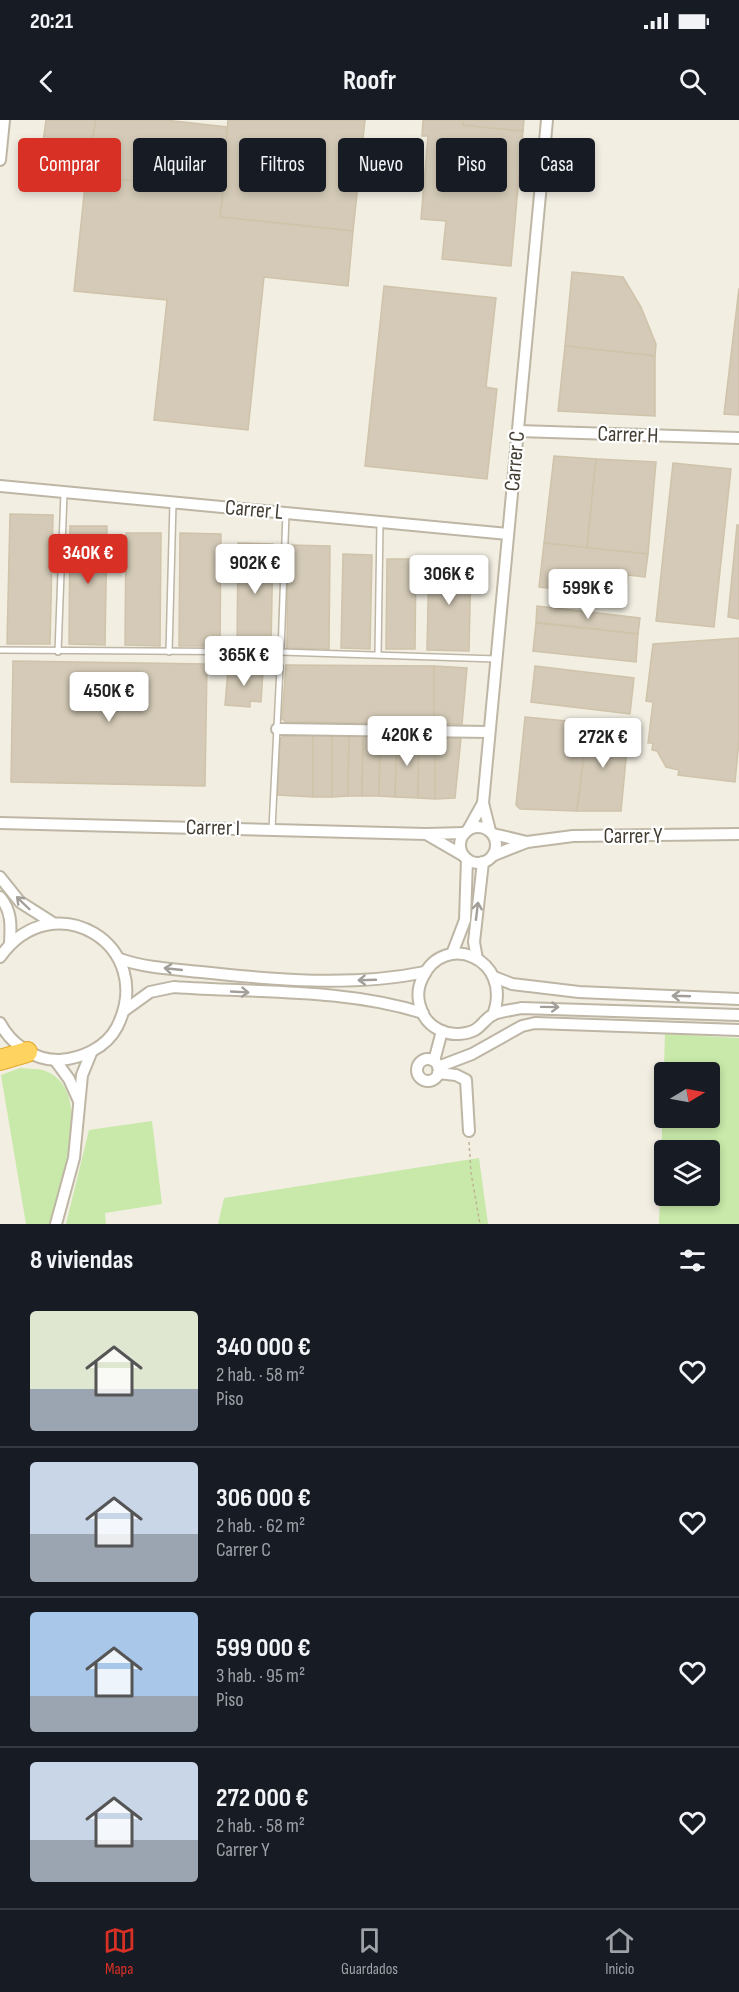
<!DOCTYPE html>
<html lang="es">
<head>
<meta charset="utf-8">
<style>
	body { margin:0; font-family:"Sofia Sans Condensed",sans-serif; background:#20242c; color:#f1f3f6; height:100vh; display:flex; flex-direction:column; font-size:22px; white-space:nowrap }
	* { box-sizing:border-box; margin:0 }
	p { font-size:20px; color:#9ea1a6 }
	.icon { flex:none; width:33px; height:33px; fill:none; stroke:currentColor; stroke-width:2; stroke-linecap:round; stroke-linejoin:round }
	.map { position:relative; height:1104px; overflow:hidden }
	.details { display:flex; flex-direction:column; background:#171b24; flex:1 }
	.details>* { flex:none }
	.banner { position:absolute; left:18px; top:18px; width:704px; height:54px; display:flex; gap:12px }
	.needle { width:39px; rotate:80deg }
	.tools { position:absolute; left:654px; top:942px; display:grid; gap:12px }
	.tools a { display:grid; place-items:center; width:66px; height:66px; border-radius:6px; background:#171b24; box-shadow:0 3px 9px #0003; font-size:30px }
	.price { position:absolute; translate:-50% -51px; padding:0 14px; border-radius:6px; background:#fff; color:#222; font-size:20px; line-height:39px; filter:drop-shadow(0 2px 3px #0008) }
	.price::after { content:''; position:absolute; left:50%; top:36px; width:18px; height:14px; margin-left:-9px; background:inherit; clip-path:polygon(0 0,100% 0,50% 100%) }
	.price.selected { background:#d93025; color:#fff }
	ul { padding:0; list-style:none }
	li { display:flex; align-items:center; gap:18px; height:150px; padding:0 30px }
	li+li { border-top:2px solid #363941 }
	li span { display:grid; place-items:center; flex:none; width:168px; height:120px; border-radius:6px; color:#555 }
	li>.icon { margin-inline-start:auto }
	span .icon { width:72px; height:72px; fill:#fffc; stroke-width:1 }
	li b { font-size:26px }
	h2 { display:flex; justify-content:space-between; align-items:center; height:72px; padding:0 30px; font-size:26px }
	.tag { padding:0 21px; border-radius:6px; background:#171b24; box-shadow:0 3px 9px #0003; font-size:21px; line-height:54px }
	.tag.selected { background:#d93025; color:#fff }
	.status { display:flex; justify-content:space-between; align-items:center; height:42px; padding:0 30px; background:#171b24; direction:ltr }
	.status svg { height:16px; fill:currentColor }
	header { display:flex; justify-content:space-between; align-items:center; height:78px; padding:0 30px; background:#171b24; font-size:27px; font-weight:700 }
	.tabs { display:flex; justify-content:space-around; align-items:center; height:84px; border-top:2px solid #363941; background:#171b24; font-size:16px; color:#9ea1a6 }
	.tabs a { display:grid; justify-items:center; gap:3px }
	.tabs .selected { color:#d93025 }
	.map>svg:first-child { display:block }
	.green { fill:#c8e9a9; fill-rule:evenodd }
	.building { fill:#d4cab7; stroke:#cfc3aa; stroke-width:1.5 }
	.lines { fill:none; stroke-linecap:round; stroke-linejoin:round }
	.lane-casing { stroke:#beb6a5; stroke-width:8 }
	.street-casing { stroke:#beb6a5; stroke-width:14 }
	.highway-casing { stroke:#e3a92b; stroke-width:22 }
	.path { stroke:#c0b395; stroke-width:1.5; stroke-dasharray:3 3; stroke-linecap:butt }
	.lane { stroke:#fff; stroke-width:5 }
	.street { stroke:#fff; stroke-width:10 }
	.highway { stroke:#ffd360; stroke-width:20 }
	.oneway { stroke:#a29e99 }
	.labels { text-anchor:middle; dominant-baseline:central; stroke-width:4.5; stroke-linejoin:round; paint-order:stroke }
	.street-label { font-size:22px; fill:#443e33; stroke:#fff }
</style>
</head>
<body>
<div class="status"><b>20:21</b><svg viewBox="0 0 49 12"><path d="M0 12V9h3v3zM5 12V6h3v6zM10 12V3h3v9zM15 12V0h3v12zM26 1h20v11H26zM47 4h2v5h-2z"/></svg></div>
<header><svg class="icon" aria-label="back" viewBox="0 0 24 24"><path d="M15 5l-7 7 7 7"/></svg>Roofr<svg class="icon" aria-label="search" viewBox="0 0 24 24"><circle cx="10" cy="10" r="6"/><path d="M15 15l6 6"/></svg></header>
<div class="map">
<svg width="739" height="1104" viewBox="0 0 739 1104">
	<rect width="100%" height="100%" fill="#f2eee2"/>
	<g class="green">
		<path d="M 665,914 L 739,918 L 739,1104 L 659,1104 ZM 710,952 L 710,998 L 664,998 L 664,952 ZM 710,1030 L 710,1076 L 664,1076 L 664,1030 Z"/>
		<path d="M 20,948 C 29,949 40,948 48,952 C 95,974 60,1067 50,1104 L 26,1104 L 1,955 Z"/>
		<path d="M 152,1001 L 162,1084 L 105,1093 L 106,1104 L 66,1104 L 89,1010 Z"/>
		<path d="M 479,1038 L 488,1104 L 218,1104 L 224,1078 Z"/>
	</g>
	<g class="building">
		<path d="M 46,0 L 96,0 L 86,56 L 39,53 Z"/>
		<path d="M 96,0 L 165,0 L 227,7 L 223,70 L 86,56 Z"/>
		<path d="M 228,0 L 365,0 L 353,111 L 220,97 Z"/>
		<path d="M 423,0 L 463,0 L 463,5 L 523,11 L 511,146 L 442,139 L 446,101 L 421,99 L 428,16 L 422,16 Z"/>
		<path d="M 463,0 L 524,0 L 523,11 L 463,5 Z"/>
		<path d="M 86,56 L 223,70 L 220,97 L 353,111 L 348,166 L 264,157 L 248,310 L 154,300 L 167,180 L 74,171 Z"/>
		<path d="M 572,152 L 623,157 L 641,187 L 656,224 L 655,236 L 565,226 Z"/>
		<path d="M 384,166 L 496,178 L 486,267 L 497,269 L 487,359 L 365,346 Z"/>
		<path d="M 739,168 L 739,295 L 724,294 Z"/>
		<path d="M 565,226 L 655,236 L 655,296 L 558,291 Z"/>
		<path d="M 554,336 L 596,339 L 587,428 L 544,423 Z"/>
		<path d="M 596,339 L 656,342 L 648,434 L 587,428 Z"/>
		<path d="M 673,343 L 731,349 L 714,507 L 656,501 Z"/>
		<path d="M 10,394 L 53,395 L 50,524 L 7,524 Z"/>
		<path d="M 737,405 L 739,405 L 739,499 L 728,497 Z"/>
		<path d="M 70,406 L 107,406 L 105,525 L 69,524 Z"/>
		<path d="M 126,413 L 161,413 L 160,526 L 125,525 Z"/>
		<path d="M 180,413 L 221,414 L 220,526 L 179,526 Z"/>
		<path d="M 238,423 L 273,424 L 271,527 L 237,527 Z"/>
		<path d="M 544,423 L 648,434 L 645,457 L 628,455 L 625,476 L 539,467 Z"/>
		<path d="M 288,425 L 330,426 L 329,529 L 287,528 Z"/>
		<path d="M 343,434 L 372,435 L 370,529 L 341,528 Z"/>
		<path d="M 387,439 L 416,439 L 415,529 L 386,529 Z"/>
		<path d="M 429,440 L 471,441 L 469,531 L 427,530 Z"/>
		<path d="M 537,486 L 640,498 L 638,514 L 536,502 Z"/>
		<path d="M 536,503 L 638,514 L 636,542 L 533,531 Z"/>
		<path d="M 739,518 L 739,621 L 735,662 L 678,655 L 679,650 L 666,647 L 657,631 L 652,630 L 653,623 L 648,623 L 653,582 L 646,581 L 653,524 Z"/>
		<path d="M 13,541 L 207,544 L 205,666 L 11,662 Z"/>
		<path d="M 286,545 L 434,546 L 434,604 L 286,602 L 282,599 Z"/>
		<path d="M 434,546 L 467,548 L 462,604 L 434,604 Z"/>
		<path d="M 535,546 L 634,558 L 630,594 L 531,582 Z"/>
		<path d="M 228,549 L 263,551 L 261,582 L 250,581 L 250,587 L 225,585 Z"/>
		<path d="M 525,597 L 588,603 L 577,691 L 520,689 L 516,685 Z"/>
		<path d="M 588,603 L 629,608 L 621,691 L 577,691 Z"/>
		<path d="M 313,615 L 313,677 L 277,675 L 280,619 L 283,616 Z"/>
		<rect x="313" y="615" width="19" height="62"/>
		<path d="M 332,615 L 349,616 L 348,676 L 332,677 Z"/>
		<path d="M 349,616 L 363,616 L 362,676 L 348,676 Z"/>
		<path d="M 363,616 L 380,617 L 379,676 L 362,676 Z"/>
		<path d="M 380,617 L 397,617 L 395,677 L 379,676 Z"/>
		<path d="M 397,617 L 419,617 L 418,678 L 395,677 Z"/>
		<path d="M 419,617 L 435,618 L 435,679 L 418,678 Z"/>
		<path d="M 435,618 L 461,618 L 455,678 L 435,679 Z"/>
	</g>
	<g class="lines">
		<g class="lane-casing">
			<g id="lane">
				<path d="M 0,530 L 281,532 L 496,539"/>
				<path d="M 58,532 L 64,373"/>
				<path d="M 169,532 L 173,383"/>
				<path d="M 281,532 L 286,393"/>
				<path d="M 378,535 L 380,402"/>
				<path d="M 272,709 L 280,547"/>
			</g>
		</g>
		<g class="street-casing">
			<g id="street">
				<path d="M 0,40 L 4,0"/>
				<path d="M 518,311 L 739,318"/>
				<path d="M 0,366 L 508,414"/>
				<path d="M 277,609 L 489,612"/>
				<path d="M 483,683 L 547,0"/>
				<path d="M 0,703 L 426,714"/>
				<circle cx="478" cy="725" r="18"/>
				<path d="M 468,710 L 483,683 L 490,711"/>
				<path d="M 493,714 L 527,722 L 494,735"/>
				<path d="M 527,722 L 573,716 L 739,714"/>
				<path d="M 464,736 L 426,714 L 465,713"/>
				<path d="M 0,757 L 20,782 L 53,803"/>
				<path d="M 0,777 C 12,791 11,806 10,823"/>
				<path d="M 452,834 L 465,800 L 467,739"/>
				<path d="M 0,837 C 53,762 158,825 117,907 C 106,928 82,938 60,940 C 35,941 11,924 0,903"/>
				<path d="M 120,839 C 146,848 173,849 201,852 C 274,860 353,867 425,852"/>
				<path d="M 477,839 L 474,822 L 483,742"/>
				<path d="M 494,857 L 512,864 L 579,872 L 739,879"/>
				<path d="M 125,890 L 150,872 L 174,867 C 256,873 343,868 423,893"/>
				<path d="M 493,895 C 514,838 444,811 423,857 C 416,870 417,882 424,896 C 431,908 446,915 459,914 C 483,912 480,901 494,894 C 502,891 513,890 521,888 L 739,895"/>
				<circle cx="428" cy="950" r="11"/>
				<path d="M 55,940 L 69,959 L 79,981"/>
				<path d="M 434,941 L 442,911"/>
				<path d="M 438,947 L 472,934 L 522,906 L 535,903 L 739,910"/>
				<path d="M 438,953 L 456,955 L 466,960 L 469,1011"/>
				<path d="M 56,1104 L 74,1038 L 82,955 L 91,933"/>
			</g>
		</g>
		<g class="highway-casing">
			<path id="highway" d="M 0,940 L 27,932"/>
		</g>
		<path class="path" d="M 469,1022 L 471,1053 L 480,1104"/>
		<use href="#lane" class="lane"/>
		<use href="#street" class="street"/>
		<use href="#highway" class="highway"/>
	</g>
	<defs><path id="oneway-shaft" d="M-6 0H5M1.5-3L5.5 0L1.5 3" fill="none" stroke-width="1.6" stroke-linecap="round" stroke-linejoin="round" transform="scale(1.5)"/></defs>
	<g class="oneway">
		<use href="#oneway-shaft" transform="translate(23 783) rotate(-136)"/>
		<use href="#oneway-shaft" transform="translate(477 791) rotate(-83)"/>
		<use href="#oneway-shaft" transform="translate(173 849) rotate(-174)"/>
		<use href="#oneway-shaft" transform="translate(367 860) rotate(178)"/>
		<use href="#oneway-shaft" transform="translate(240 872) rotate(3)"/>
		<use href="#oneway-shaft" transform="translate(681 876) rotate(-178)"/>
		<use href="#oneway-shaft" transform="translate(550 887) rotate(1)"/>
	</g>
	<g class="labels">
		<g class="street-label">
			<text transform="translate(628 315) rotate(2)">Carrer H</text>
			<text transform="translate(515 341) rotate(-85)">Carrer C</text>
			<text transform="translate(254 390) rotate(5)">Carrer L</text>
			<text transform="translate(213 708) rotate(1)">Carrer I</text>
			<text x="633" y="716">Carrer Y</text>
		</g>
	</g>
</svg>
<div class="tools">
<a><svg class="needle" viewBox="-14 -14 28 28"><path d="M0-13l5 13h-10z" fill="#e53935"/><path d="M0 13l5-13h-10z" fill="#9ea1a6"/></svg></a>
<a><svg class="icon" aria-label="layers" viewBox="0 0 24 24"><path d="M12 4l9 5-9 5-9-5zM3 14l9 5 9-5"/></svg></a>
</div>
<b class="price selected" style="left:88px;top:465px">340K €</b>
<b class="price" style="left:255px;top:475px">902K €</b>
<b class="price" style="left:449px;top:486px">306K €</b>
<b class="price" style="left:588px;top:500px">599K €</b>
<b class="price" style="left:244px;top:567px">365K €</b>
<b class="price" style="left:109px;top:603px">450K €</b>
<b class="price" style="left:407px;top:647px">420K €</b>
<b class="price" style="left:603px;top:649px">272K €</b>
<div class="banner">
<a class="tag selected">Comprar</a>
<a class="tag">Alquilar</a>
<a class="tag">Filtros</a>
<a class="tag">Nuevo</a>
<a class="tag">Piso</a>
<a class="tag">Casa</a>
</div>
</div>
<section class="details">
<h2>8 viviendas<svg class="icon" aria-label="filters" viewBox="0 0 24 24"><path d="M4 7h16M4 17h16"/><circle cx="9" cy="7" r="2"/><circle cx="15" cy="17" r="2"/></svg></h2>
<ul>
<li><span style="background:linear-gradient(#dfe7d0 65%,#9aa5b1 0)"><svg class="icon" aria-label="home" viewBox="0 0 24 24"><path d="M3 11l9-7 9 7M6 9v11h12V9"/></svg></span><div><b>340 000 €</b><p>2 hab. · 58 m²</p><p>Piso</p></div><svg class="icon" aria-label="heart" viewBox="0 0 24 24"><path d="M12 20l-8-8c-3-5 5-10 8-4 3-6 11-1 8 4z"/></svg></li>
<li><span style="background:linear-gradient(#c9d6e8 60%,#9aa5b1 0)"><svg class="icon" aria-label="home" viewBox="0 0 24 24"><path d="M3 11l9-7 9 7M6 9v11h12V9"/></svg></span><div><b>306 000 €</b><p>2 hab. · 62 m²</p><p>Carrer C</p></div><svg class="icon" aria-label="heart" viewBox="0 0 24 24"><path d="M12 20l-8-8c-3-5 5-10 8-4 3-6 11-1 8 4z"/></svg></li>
<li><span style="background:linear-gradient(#a9c7e8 70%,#9aa5b1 0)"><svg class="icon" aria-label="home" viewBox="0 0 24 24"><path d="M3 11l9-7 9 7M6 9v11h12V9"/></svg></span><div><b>599 000 €</b><p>3 hab. · 95 m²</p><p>Piso</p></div><svg class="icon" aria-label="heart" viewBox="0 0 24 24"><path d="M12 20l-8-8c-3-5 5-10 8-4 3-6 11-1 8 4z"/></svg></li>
<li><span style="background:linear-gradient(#c9d6e8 65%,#9aa5b1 0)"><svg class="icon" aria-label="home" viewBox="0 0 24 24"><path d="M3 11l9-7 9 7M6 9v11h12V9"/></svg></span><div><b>272 000 €</b><p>2 hab. · 58 m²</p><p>Carrer Y</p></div><svg class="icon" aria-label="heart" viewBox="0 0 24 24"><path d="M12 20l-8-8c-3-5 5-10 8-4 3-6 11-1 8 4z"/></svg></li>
</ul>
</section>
<nav class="tabs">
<a class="selected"><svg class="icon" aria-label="map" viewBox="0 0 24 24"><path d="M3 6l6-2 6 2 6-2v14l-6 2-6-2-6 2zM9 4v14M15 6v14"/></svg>Mapa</a>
<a><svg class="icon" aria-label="saved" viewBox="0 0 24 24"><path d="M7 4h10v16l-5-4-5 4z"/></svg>Guardados</a>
<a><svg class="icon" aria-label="home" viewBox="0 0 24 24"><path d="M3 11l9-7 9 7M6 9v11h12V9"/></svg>Inicio</a>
</nav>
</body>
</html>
